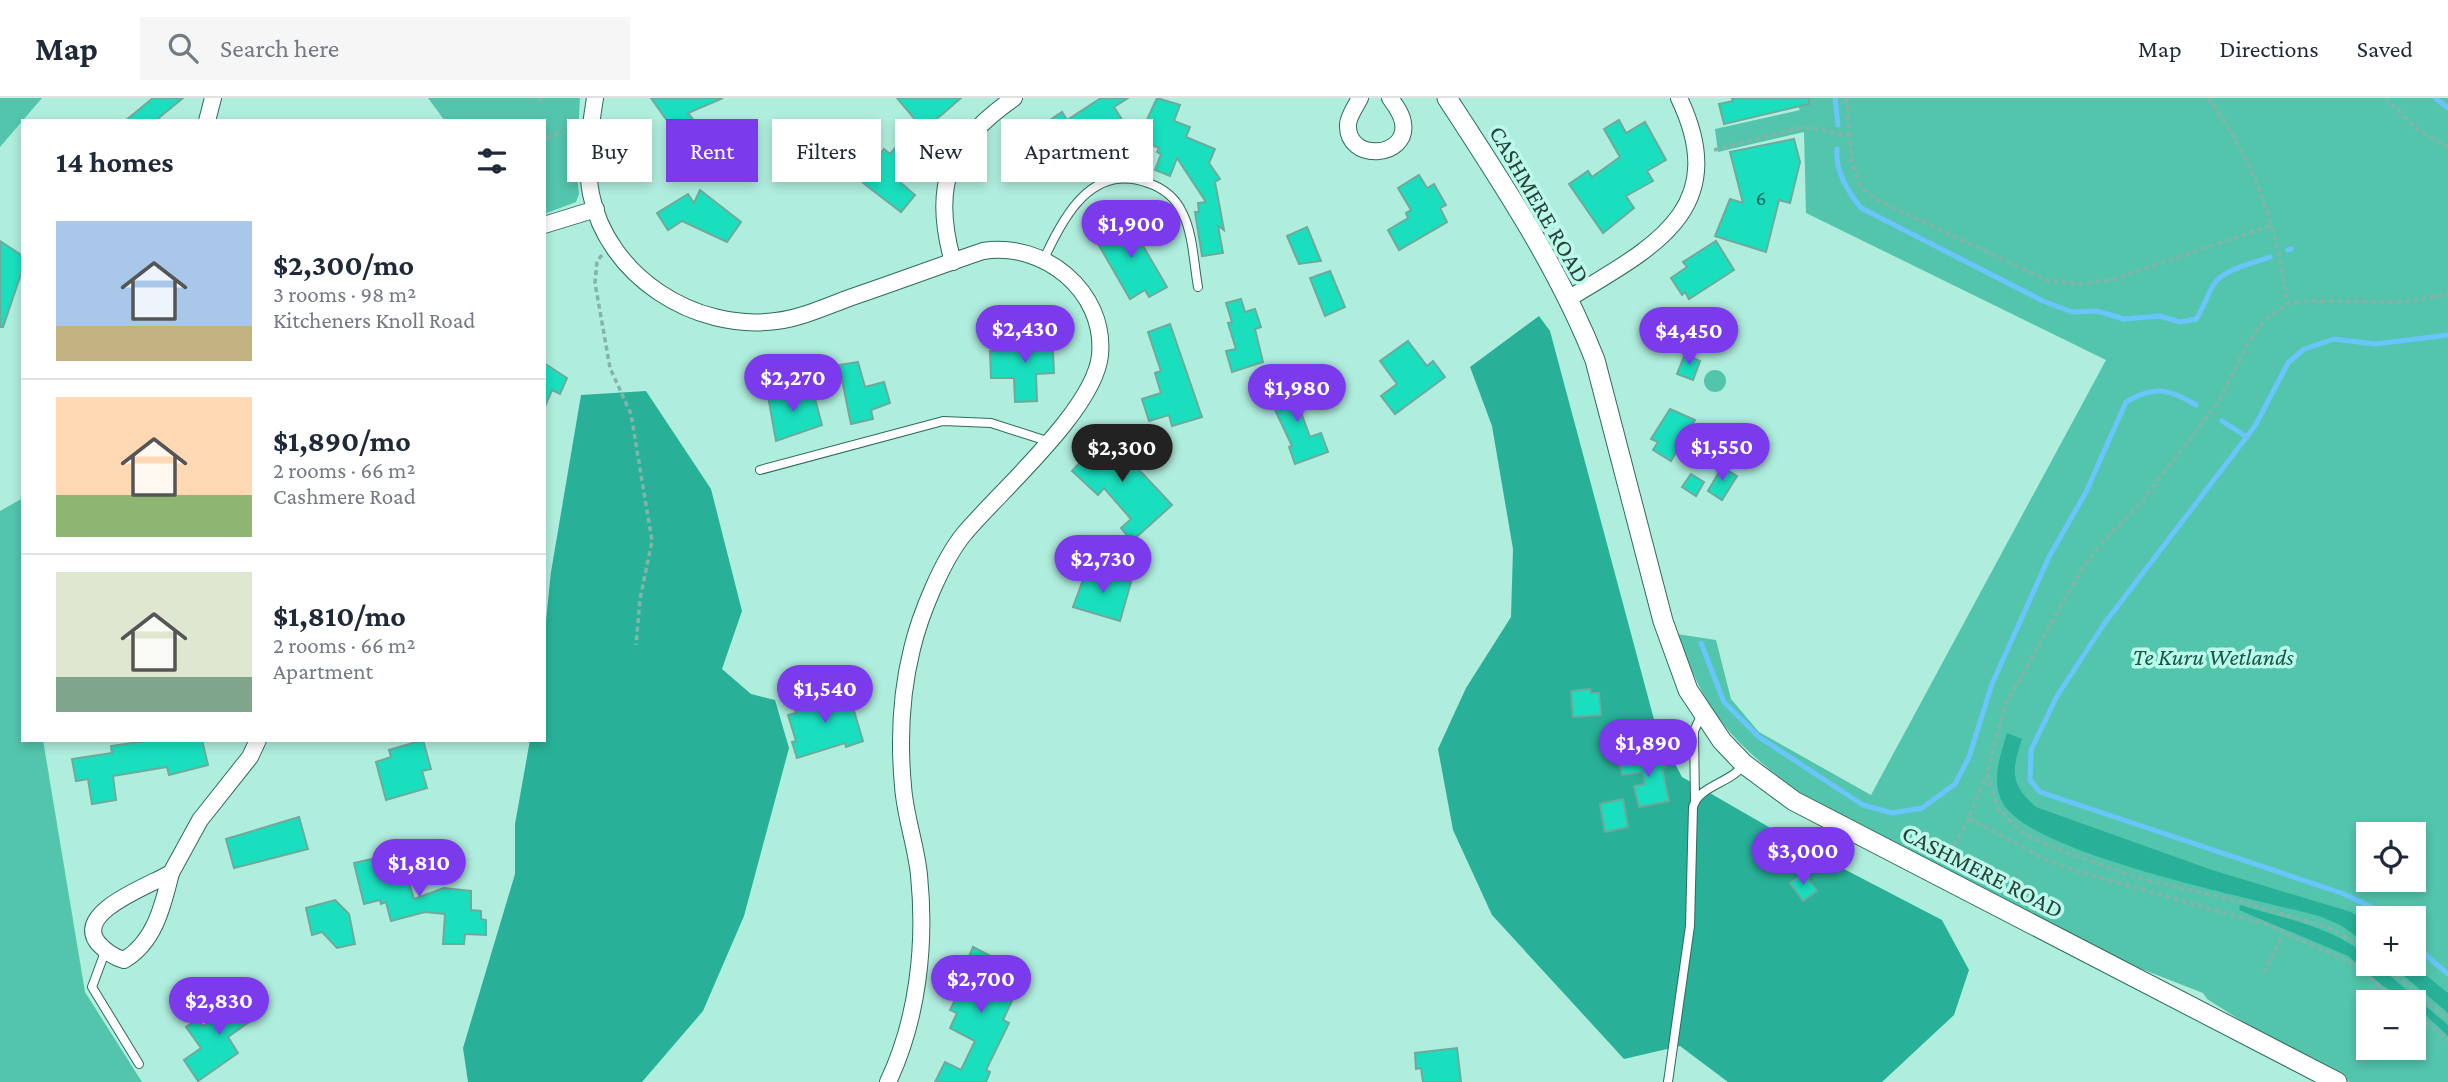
<!DOCTYPE html>
<html lang="en">
<head>
<meta charset="utf-8">
<style>
	body { margin:0; font-family:"Crimson Pro",serif; background:#f6f6f7; color:#1f2937; height:100vh; display:flex; flex-direction:column; font-size:26px; white-space:nowrap }
	* { box-sizing:border-box; margin:0 }
	p { font-size:23px; color:#747a83 }
	.icon { flex:none; width:38px; height:38px; fill:none; stroke:currentColor; stroke-width:2; stroke-linecap:round; stroke-linejoin:round }
	.map { position:relative; flex:1; overflow:hidden }
	.sheet { position:absolute; left:21px; top:21px; width:525px; height:623px; display:flex; flex-direction:column; background:#fff; border-radius:0px; box-shadow:0 4px 10px #0003 }
	.sheet>* { flex:none }
	.banner { position:absolute; left:567px; top:21px; width:665px; height:63px; display:flex; gap:14px }
	.tools { position:absolute; left:2356px; top:724px; display:grid; gap:14px }
	.tools a { display:grid; place-items:center; width:70px; height:70px; border-radius:0px; background:#fff; box-shadow:0 4px 10px #0003; font-size:35px }
	.price { position:absolute; translate:-50% -60px; padding:0 16px; border-radius:24px; background:#7c3aed; color:#fff; font-size:23px; line-height:46px; filter:drop-shadow(0 2px 4px #0008) }
	.price::after { content:''; position:absolute; left:50%; top:42px; width:21px; height:16px; margin-left:-10px; background:inherit; clip-path:polygon(0 0,100% 0,50% 100%) }
	.price.current { background:#222; color:#fff }
	ul { padding:0; list-style:none }
	li { display:flex; align-items:center; gap:21px; height:175px; padding:0 35px }
	li+li { border-top:2px solid #e0e1e3 }
	li span { display:grid; place-items:center; flex:none; width:196px; height:140px; border-radius:0px; color:#555 }
	li>.icon { margin-inline-start:auto }
	span .icon { width:84px; height:84px; fill:#fffc; stroke-width:1 }
	li b { font-size:30px }
	h2 { display:flex; justify-content:space-between; align-items:center; height:84px; padding:0 35px; font-size:30px }
	.tag { padding:0 24px; border-radius:0px; background:#fff; box-shadow:0 4px 10px #0003; font-size:24px; line-height:63px }
	.tag.current { background:#7c3aed; color:#fff }
	header { display:flex; align-items:center; gap:42px; box-sizing:border-box; height:98px; padding:0 35px; background:#fff; border-bottom:2px solid #e0e1e3 }
	header strong { font-size:33px }
	nav { display:flex; gap:38px; margin-inline-start:auto; font-size:24px }
	.search { width:490px; height:63px; background:#f6f6f7; display:flex; align-items:center; gap:18px; box-sizing:border-box; padding:0 24px; border-radius:0px; color:#747a83; font-size:26px }
	.map>svg:first-child { display:block }
	.green { fill:#54c5ad; fill-rule:evenodd }
	.forest { fill:#28b198 }
	.lines { fill:none; stroke-linecap:round; stroke-linejoin:round }
	.stream { stroke:#69c5fc; stroke-width:5 }
	.building { fill:#19dfbf; stroke:#6eaa9c; stroke-width:2 }
	.service-casing { stroke:#2e6b5d; stroke-width:10 }
	.minor-casing { stroke:#2e6b5d; stroke-width:18 }
	.tertiary-casing { stroke:#2e6b5d; stroke-width:21 }
	.path { stroke:#82b5a8; stroke-width:3.5; stroke-dasharray:5 3.5; stroke-linecap:butt }
	.service { stroke:#fff; stroke-width:8 }
	.minor { stroke:#fff; stroke-width:16 }
	.tertiary { stroke:#fff; stroke-width:19 }
	.labels { text-anchor:middle; dominant-baseline:central; stroke-width:7; stroke-linejoin:round; paint-order:stroke }
	.number-label { font-size:21px; fill:#24685c }
	.street-label { font-size:24px; fill:#27413b; stroke:#bcfaea }
	.park-label { font-size:24px; font-style:italic; fill:#135a4c; stroke:#bcfaea }
</style>
</head>
<body>
<header>
<strong>Map</strong>
<div class="search"><svg class="icon" aria-label="search" viewBox="0 0 24 24"><circle cx="10" cy="10" r="6"/><path d="M15 15l6 6"/></svg>Search here</div>
<nav><a>Map</a><a>Directions</a><a>Saved</a></nav>
</header>
<div class="map">
<svg width="2448" height="984" viewBox="0 0 2448 984">
	<rect width="100%" height="100%" fill="#afeddd"/>
	<g class="green">
		<path d="M 0,0 L 42,0 L 0,49 Z"/>
		<path d="M 428,0 L 580,0 L 576,69 L 579,96 L 576,104 L 544,116 L 544,23 L 445,23 Z"/>
		<path d="M 1794,0 L 2448,0 L 2448,984 L 2350,984 L 2275,944 L 2207,901 L 2203,895 L 2134,868 L 1802,696 C 1731,644 1708,619 1677,536 L 1716,542 L 1731,601 L 1759,634 L 1871,697 L 2106,262 L 1806,115 L 1804,34 L 1718,54 L 1715,31 L 1800,12 ZM 2368,737 L 2413,737 L 2413,782 L 2368,782 ZM 2368,821 L 2413,821 L 2413,866 L 2368,866 ZM 2368,905 L 2413,905 L 2413,950 L 2368,950 Z"/>
		<circle cx="1715" cy="283" r="11"/>
		<path d="M 23,400 L 23,642 L 43,642 L 85,894 L 142,984 L 0,984 L 0,413 Z"/>
	</g>
	<g class="forest">
		<path d="M 1539,218 L 1550,233 L 1656,629 L 1682,679 L 1819,758 L 1942,822 L 1969,872 L 1954,917 L 1882,984 L 1728,984 L 1680,948 L 1624,961 L 1492,817 L 1453,732 L 1438,651 L 1466,590 L 1511,519 L 1513,451 L 1492,328 L 1470,269 Z"/>
		<path d="M 646,293 L 711,391 L 742,513 L 722,571 L 751,596 L 775,602 L 789,650 L 744,818 L 703,913 L 642,984 L 468,984 L 463,950 L 515,776 L 515,726 L 530,642 L 544,642 L 544,542 L 551,474 L 581,297 Z"/>
		<path d="M 2007,635 L 2022,641 C 2012,672 2009,686 2036,709 L 2212,772 L 2351,814 L 2368,826 L 2368,846 L 2340,827 L 2319,818 C 2255,801 2036,757 2004,707 C 1990,684 2000,659 2007,635 Z"/>
		<path d="M 2240,807 C 2285,821 2332,828 2368,859 L 2368,866 L 2376,866 L 2448,927 L 2448,938 L 2413,905 L 2383,888 L 2348,858 L 2239,812 Z"/>
		<path d="M 2390,866 L 2412,866 L 2448,895 L 2448,915 Z"/>
	</g>
	<g class="lines">
		<g class="stream">
			<path d="M 1835,0 L 1838,27"/>
			<path d="M 2435,0 L 2448,10"/>
			<path d="M 1837,51 C 1835,72 1848,94 1861,110 L 2043,203 L 2072,214 L 2097,213 L 2124,221 L 2159,218 L 2180,224 L 2196,221 C 2204,210 2207,197 2214,186 C 2224,171 2254,165 2270,159"/>
			<path d="M 2288,152 L 2291,151"/>
			<path d="M 2222,323 L 2247,339"/>
			<path d="M 1701,545 L 1724,604 L 1759,639 L 1863,707 L 1892,715 L 1922,710 L 1955,686 L 1969,659 L 1992,586 L 2049,459 L 2086,394 L 2126,304 C 2154,287 2170,291 2196,307"/>
			<path d="M 2385,821 L 2373,810 L 2344,796 L 2040,694 L 2030,682 L 2031,652 L 2057,598 L 2104,526 L 2255,328 L 2288,265 L 2304,251 L 2334,241 L 2375,246 L 2448,237"/>
			<path d="M 2413,846 L 2448,876"/>
		</g>
	</g>
	<g class="building">
		<path d="M 153,0 L 183,0 L 155,23 L 125,23 Z"/>
		<path d="M 651,0 L 723,0 L 688,15 L 696,25 L 678,38 Z"/>
		<path d="M 897,0 L 961,0 L 924,32 Z"/>
		<path d="M 1101,0 L 1128,0 L 1114,9 L 1123,23 L 1096,41 L 1106,63 L 1090,74 L 1086,67 L 1072,76 L 1056,51 L 1061,48 L 1050,32 L 1055,29 L 1050,22 L 1062,14 L 1067,22 Z"/>
		<path d="M 1157,0 L 1180,7 L 1174,23 L 1190,29 L 1186,39 L 1215,51 L 1209,65 L 1220,81 L 1215,84 L 1224,132 L 1218,128 L 1223,155 L 1202,158 L 1195,114 L 1199,114 L 1198,105 L 1206,104 L 1177,60 L 1170,78 L 1155,72 L 1161,56 L 1157,54 L 1159,50 L 1138,41 Z"/>
		<path d="M 1732,0 L 1809,0 L 1809,6 L 1724,26 L 1719,6 L 1733,3 Z"/>
		<path d="M 1619,22 L 1626,35 L 1645,24 L 1666,62 L 1647,73 L 1653,83 L 1626,98 L 1634,110 L 1603,135 L 1569,86 L 1588,73 L 1592,79 L 1620,59 L 1604,31 Z"/>
		<path d="M 908,35 L 924,49 L 917,57 L 920,60 L 900,84 L 915,97 L 901,114 L 863,85 L 869,79 L 864,75 L 884,51 L 890,56 Z"/>
		<path d="M 1794,41 L 1800,64 L 1790,105 L 1779,102 L 1766,154 L 1715,138 L 1730,101 L 1743,105 L 1730,54 Z"/>
		<path d="M 1419,77 L 1427,90 L 1434,86 L 1446,107 L 1440,110 L 1447,124 L 1399,152 L 1388,132 L 1408,120 L 1406,115 L 1411,112 L 1398,90 Z"/>
		<path d="M 700,92 L 741,124 L 727,144 L 682,123 L 668,132 L 657,115 L 688,96 L 694,105 Z"/>
		<path d="M 1125,117 L 1167,189 L 1149,199 L 1145,192 L 1130,201 L 1097,144 L 1111,135 L 1106,128 Z"/>
		<path d="M 1307,129 L 1321,163 L 1299,166 L 1287,138 Z"/>
		<path d="M 0,143 L 23,158 L 23,170 L 3,229 L 0,229 Z"/>
		<path d="M 1716,143 L 1734,172 L 1689,201 L 1685,194 L 1682,197 L 1671,180 L 1687,169 L 1683,164 Z"/>
		<path d="M 1330,173 L 1345,209 L 1325,218 L 1310,180 Z"/>
		<path d="M 1241,201 L 1245,214 L 1255,211 L 1261,229 L 1255,231 L 1263,264 L 1232,274 L 1226,253 L 1236,251 L 1228,225 L 1232,224 L 1226,205 Z"/>
		<path d="M 1170,226 L 1202,319 L 1172,328 L 1169,317 L 1149,323 L 1142,301 L 1161,295 L 1155,275 L 1161,273 L 1148,234 Z"/>
		<path d="M 1032,232 L 1052,232 L 1054,275 L 1036,276 L 1037,303 L 1015,304 L 1014,280 L 991,280 L 990,253 L 1033,251 Z"/>
		<path d="M 1408,243 L 1427,268 L 1433,263 L 1445,279 L 1395,316 L 1381,298 L 1397,286 L 1380,263 Z"/>
		<path d="M 1685,256 L 1700,263 L 1693,282 L 1677,276 Z"/>
		<path d="M 858,264 L 865,289 L 884,284 L 890,305 L 871,312 L 873,321 L 851,326 L 839,267 Z"/>
		<path d="M 544,265 L 567,280 L 560,296 L 552,292 L 544,311 Z"/>
		<path d="M 1302,284 L 1308,302 L 1298,306 L 1310,339 L 1321,335 L 1328,354 L 1295,366 L 1289,349 L 1292,348 L 1268,297 Z"/>
		<path d="M 791,292 L 793,302 L 814,297 L 822,327 L 776,343 L 768,298 Z"/>
		<path d="M 1670,311 L 1695,322 L 1671,363 L 1653,352 L 1658,344 L 1651,341 Z"/>
		<path d="M 1110,332 L 1127,347 L 1120,356 L 1143,376 L 1172,407 L 1132,443 L 1121,430 L 1131,421 L 1104,390 L 1098,397 L 1072,373 Z"/>
		<path d="M 1722,369 L 1737,378 L 1722,402 L 1708,393 Z"/>
		<path d="M 1691,376 L 1704,384 L 1696,398 L 1682,389 Z"/>
		<path d="M 1087,471 L 1131,484 L 1120,523 L 1073,509 Z"/>
		<path d="M 1590,591 L 1591,595 L 1599,595 L 1601,617 L 1573,619 L 1571,593 Z"/>
		<path d="M 848,593 L 863,643 L 846,649 L 845,645 L 797,660 L 792,644 L 796,643 L 788,617 L 796,615 L 795,610 Z"/>
		<path d="M 152,642 L 202,642 L 208,667 L 169,677 L 167,669 L 113,678 L 116,702 L 92,706 L 88,681 L 76,683 L 72,661 L 112,655 L 111,648 Z"/>
		<path d="M 423,642 L 431,671 L 422,673 L 427,690 L 386,702 L 376,664 L 391,659 L 389,652 Z"/>
		<path d="M 1663,655 L 1666,669 L 1662,670 L 1669,703 L 1639,709 L 1634,688 L 1645,686 L 1642,674 L 1622,677 L 1619,665 Z"/>
		<path d="M 1623,701 L 1628,729 L 1605,734 L 1600,706 Z"/>
		<path d="M 299,719 L 308,751 L 234,770 L 226,741 Z"/>
		<path d="M 401,759 L 414,801 L 444,790 L 471,793 L 471,812 L 481,813 L 481,821 L 486,822 L 486,837 L 465,836 L 464,846 L 443,846 L 445,816 L 425,814 L 391,823 L 386,804 L 381,806 L 380,802 L 364,806 L 354,765 L 372,761 L 373,766 Z"/>
		<path d="M 1804,775 L 1817,793 L 1803,803 L 1790,785 Z"/>
		<path d="M 335,802 L 349,816 L 355,846 L 337,850 L 322,834 L 312,837 L 306,810 Z"/>
		<path d="M 973,849 L 1016,871 L 1009,886 L 1018,890 L 1003,922 L 1009,925 L 986,972 L 990,974 L 986,984 L 935,984 L 945,964 L 961,972 L 975,943 L 950,930 L 957,915 L 950,912 L 961,890 L 957,888 Z"/>
		<path d="M 249,896 L 262,915 L 228,939 L 238,955 L 198,983 L 184,962 L 201,950 L 186,929 L 198,921 L 203,928 Z"/>
		<path d="M 1457,950 L 1461,984 L 1423,984 L 1421,970 L 1416,971 L 1415,955 Z"/>
	</g>
	<g class="lines">
		<g class="service-casing">
			<g id="service">
				<path d="M 1044,161 C 1063,119 1092,64 1148,85 C 1163,90 1176,100 1183,116 C 1193,136 1194,167 1198,189"/>
				<path d="M 760,372 L 943,323 L 991,325 L 1047,343"/>
				<path d="M 1695,703 L 1694,633 L 1702,616"/>
				<path d="M 105,854 L 92,889 L 139,966"/>
				<path d="M 1668,984 L 1690,828 L 1693,709 C 1699,687 1732,685 1744,666"/>
			</g>
		</g>
		<g class="minor-casing">
			<g id="minor">
				<path d="M 595,0 C 590,31 585,65 591,96 C 607,178 695,234 776,223 C 802,220 827,208 852,199 C 896,184 939,168 983,153 C 1043,143 1106,193 1100,257 C 1095,311 1000,393 964,436 C 942,463 920,517 912,551 C 901,595 899,644 903,688 C 905,718 916,747 919,777 C 926,846 918,921 888,984"/>
				<path d="M 1360,0 C 1356,8 1349,17 1348,26 C 1346,65 1409,60 1403,25 C 1402,16 1395,7 1390,0"/>
				<path d="M 207,23 L 213,0"/>
				<path d="M 544,127 L 596,111"/>
				<path d="M 953,164 C 931,87 949,45 1014,0"/>
				<path d="M 1568,201 C 1651,150 1733,113 1679,0"/>
				<path d="M 171,775 C 163,807 155,844 124,862 C 113,859 106,854 98,845 C 73,814 151,787 171,775 Z"/>
				<path d="M 171,775 L 200,722 L 250,659 L 258,642"/>
			</g>
		</g>
		<g class="tertiary-casing">
			<path id="tertiary" d="M 1447,0 C 1501,83 1559,170 1595,262 L 1663,523 L 1688,592 L 1722,643 L 1744,666 L 1794,703 L 2337,984"/>
		</g>
		<g class="path">
			<path d="M 539,0 L 542,2"/>
			<path d="M 1846,0 L 1852,66 L 1860,88 L 1877,102 L 2047,182 L 2079,186 L 2115,181 L 2272,127"/>
			<path d="M 2208,0 C 2253,60 2279,132 2287,206"/>
			<path d="M 2385,0 L 2417,31 L 2448,49"/>
			<path d="M 546,40 L 565,34"/>
			<path d="M 1714,52 L 1800,30 C 1819,28 1831,36 1849,37"/>
			<path d="M 602,157 L 597,163 L 595,185 L 610,270 L 631,316 L 652,443 L 640,501 L 636,547"/>
			<path d="M 1969,720 L 2046,762 L 2073,772 L 2268,827 L 2349,864 L 2402,905"/>
			<path d="M 1945,762 L 1964,730 L 1986,678"/>
			<path d="M 2368,854 L 2332,831 L 2243,804 L 2145,782 L 2063,753 L 2026,737 L 1998,711 L 1987,676 L 2005,607 L 2082,471 L 2099,448 L 2140,406 L 2219,303 L 2246,249 L 2264,222 L 2287,206 L 2307,203 L 2404,204 L 2448,196"/>
			<path d="M 2383,866 L 2448,921"/>
			<path d="M 2264,875 L 2284,834"/>
			<path d="M 2413,914 L 2448,942"/>
		</g>
		<use href="#service" class="service"/>
		<use href="#minor" class="minor"/>
		<use href="#tertiary" class="tertiary"/>
	</g>
	<g class="labels">
		<g class="number-label">
			<text x="1761" y="100">6</text>
		</g>
		<g class="street-label">
			<text transform="translate(1540 106) rotate(60)">CASHMERE ROAD</text>
			<text transform="translate(1983 773) rotate(27)">CASHMERE ROAD</text>
		</g>
		<g class="park-label">
			<text x="2213" y="558">Te Kuru Wetlands</text>
		</g>
	</g>
</svg>
<div class="tools">
<a><svg class="icon" aria-label="locate" viewBox="0 0 24 24"><circle cx="12" cy="12" r="6"/><path d="M12 2v4M12 18v4M2 12h4M18 12h4"/></svg></a>
<a>+</a>
<a>−</a>
</div>
<b class="price" style="left:1131px;top:162px">$1,900</b>
<b class="price" style="left:1025px;top:267px">$2,430</b>
<b class="price" style="left:1689px;top:269px">$4,450</b>
<b class="price" style="left:793px;top:316px">$2,270</b>
<b class="price" style="left:1297px;top:326px">$1,980</b>
<b class="price" style="left:1722px;top:385px">$1,550</b>
<b class="price current" style="left:1122px;top:386px">$2,300</b>
<b class="price" style="left:1103px;top:497px">$2,730</b>
<b class="price" style="left:825px;top:627px">$1,540</b>
<b class="price" style="left:1648px;top:681px">$1,890</b>
<b class="price" style="left:1803px;top:789px">$3,000</b>
<b class="price" style="left:419px;top:801px">$1,810</b>
<b class="price" style="left:981px;top:917px">$2,700</b>
<b class="price" style="left:219px;top:939px">$2,830</b>
<div class="banner">
<a class="tag">Buy</a>
<a class="tag current">Rent</a>
<a class="tag">Filters</a>
<a class="tag">New</a>
<a class="tag">Apartment</a>
</div>
<section class="sheet">
<h2>14 homes<svg class="icon" aria-label="filters" viewBox="0 0 24 24"><path d="M4 7h16M4 17h16"/><circle cx="9" cy="7" r="2"/><circle cx="15" cy="17" r="2"/></svg></h2>
<ul>
<li><span style="background:linear-gradient(#a9c7e8 75%,#c2b280 0)"><svg class="icon" aria-label="home" viewBox="0 0 24 24"><path d="M3 11l9-7 9 7M6 9v11h12V9"/></svg></span><div><b>$2,300/mo</b><p>3 rooms · 98 m²</p><p>Kitcheners Knoll Road</p></div></li>
<li><span style="background:linear-gradient(#ffd9b3 70%,#8fb573 0)"><svg class="icon" aria-label="home" viewBox="0 0 24 24"><path d="M3 11l9-7 9 7M6 9v11h12V9"/></svg></span><div><b>$1,890/mo</b><p>2 rooms · 66 m²</p><p>Cashmere Road</p></div></li>
<li><span style="background:linear-gradient(#dfe7d0 75%,#7fa58c 0)"><svg class="icon" aria-label="home" viewBox="0 0 24 24"><path d="M3 11l9-7 9 7M6 9v11h12V9"/></svg></span><div><b>$1,810/mo</b><p>2 rooms · 66 m²</p><p>Apartment</p></div></li>
</ul>
</section>
</div>
</body>
</html>
